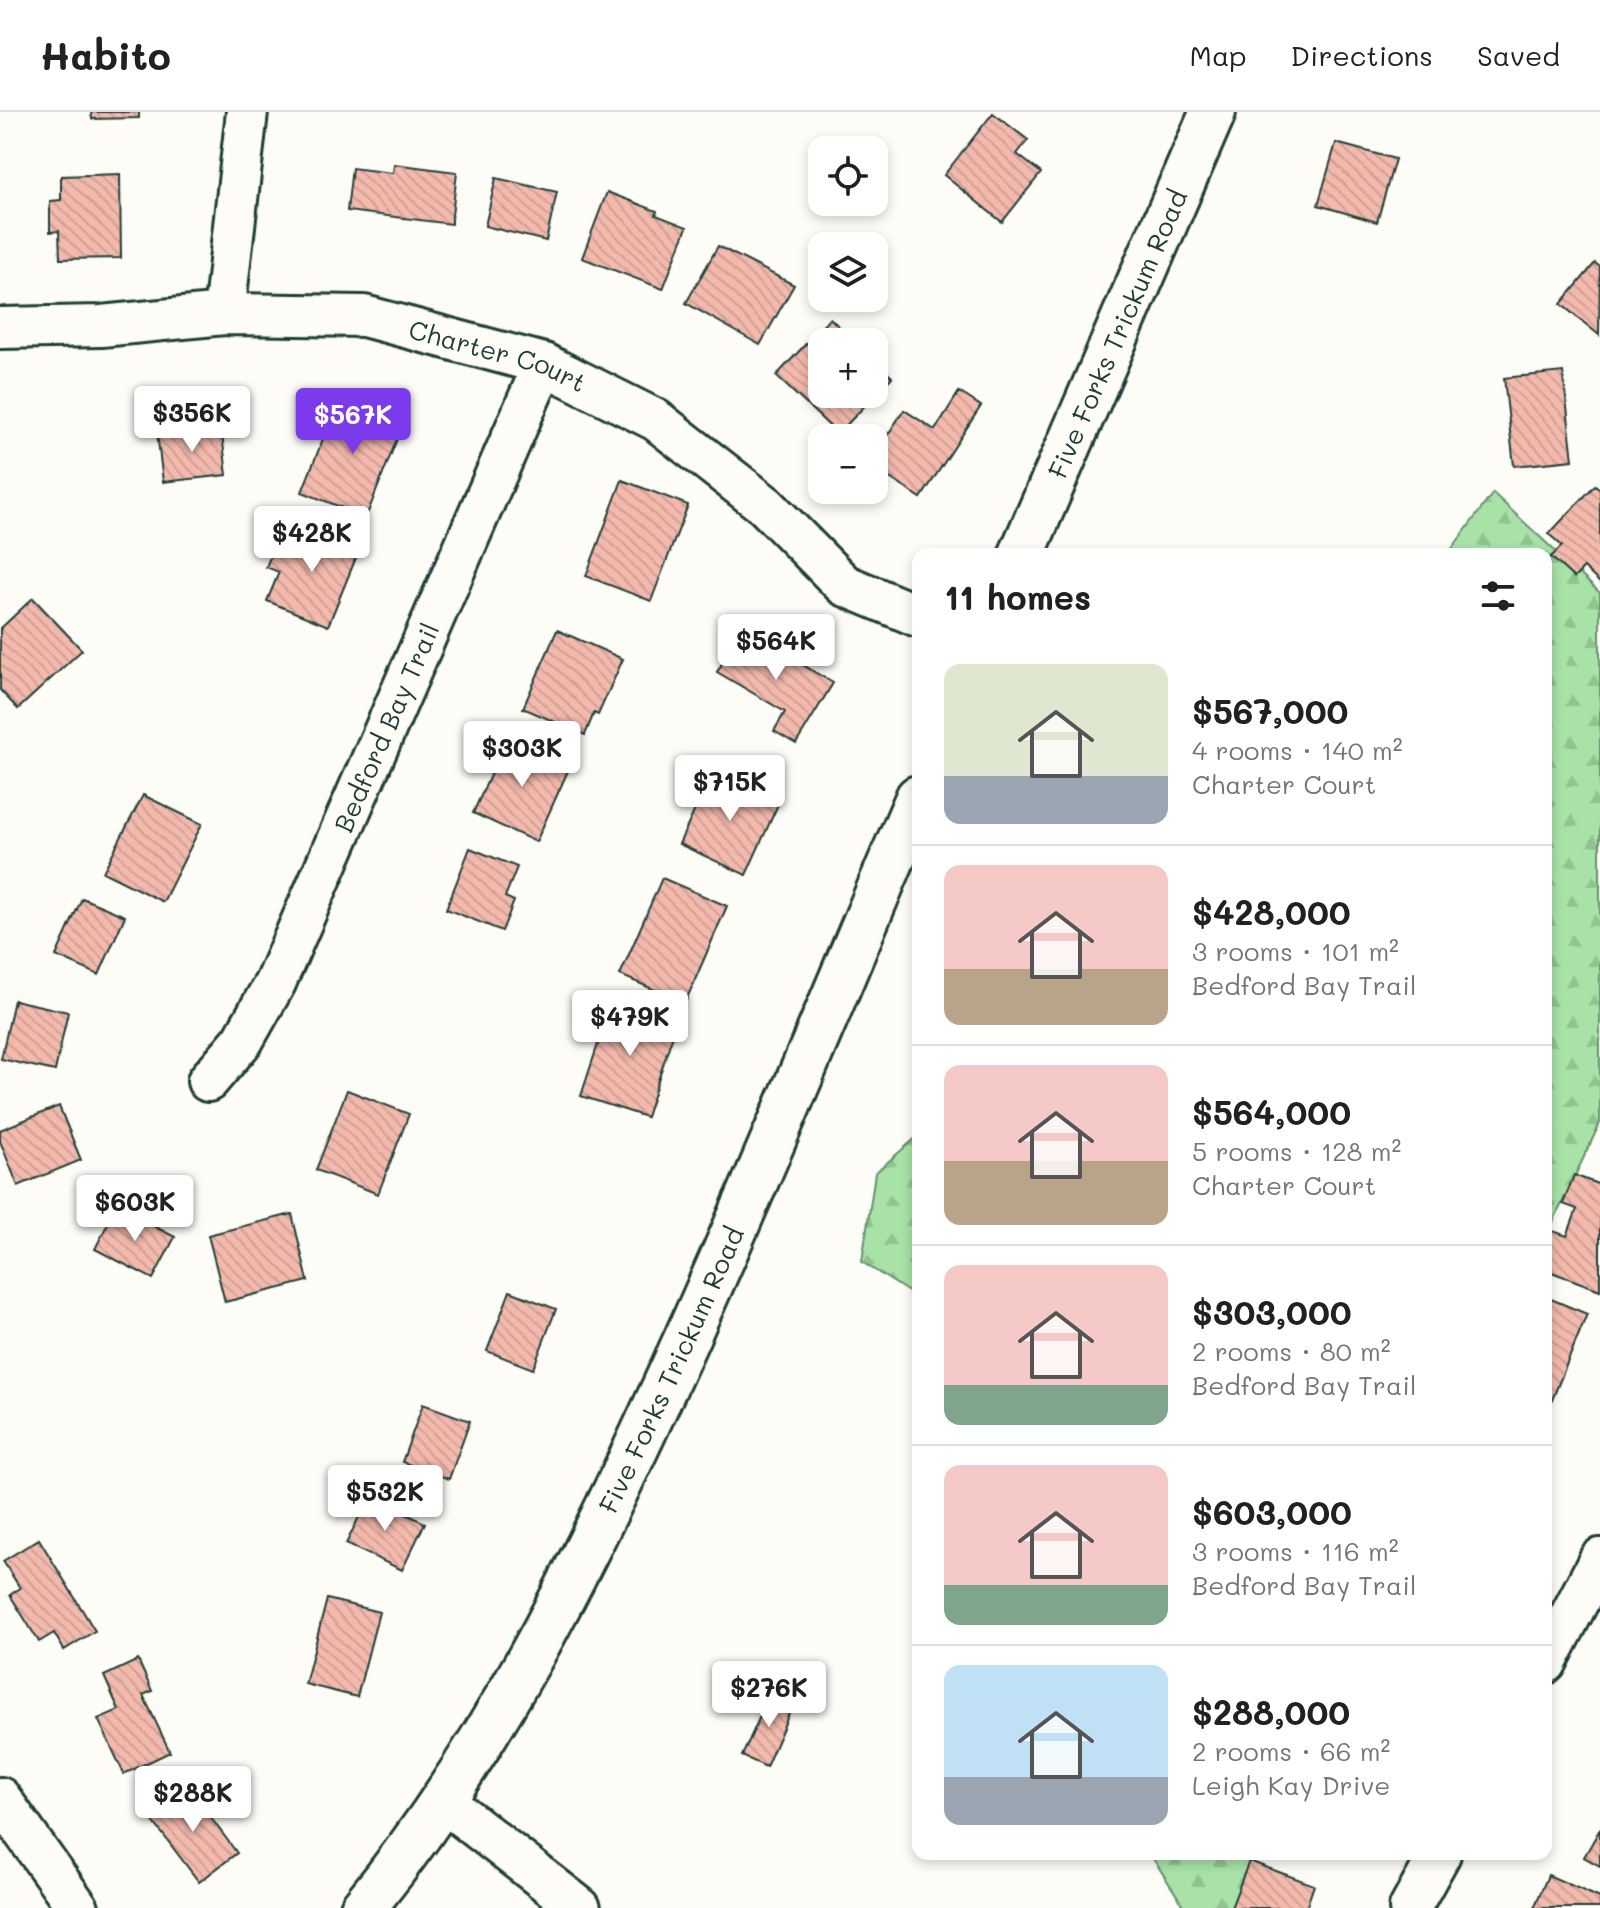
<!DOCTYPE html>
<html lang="en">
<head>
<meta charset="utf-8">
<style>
	body { margin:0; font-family:Mali,sans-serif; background:#f2f2f2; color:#202124; height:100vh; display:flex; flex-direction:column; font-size:30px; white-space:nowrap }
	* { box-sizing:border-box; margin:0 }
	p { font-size:26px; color:#757577 }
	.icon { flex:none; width:44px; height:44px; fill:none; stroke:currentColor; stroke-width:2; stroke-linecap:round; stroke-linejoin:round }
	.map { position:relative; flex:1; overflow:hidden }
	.drawer { position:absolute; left:912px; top:436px; width:640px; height:1312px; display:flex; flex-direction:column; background:#fff; border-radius:16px; box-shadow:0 4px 12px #0003 }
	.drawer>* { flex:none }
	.tools { position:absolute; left:808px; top:24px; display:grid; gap:16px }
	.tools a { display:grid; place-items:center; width:80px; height:80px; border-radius:16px; background:#fff; box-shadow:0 4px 12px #0003; font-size:40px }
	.price { position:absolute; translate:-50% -68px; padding:0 18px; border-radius:8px; background:#fff; color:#222; font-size:26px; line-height:52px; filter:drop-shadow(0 2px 4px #0008) }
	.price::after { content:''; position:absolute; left:50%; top:48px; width:24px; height:18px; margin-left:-12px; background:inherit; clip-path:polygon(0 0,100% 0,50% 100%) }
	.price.active { background:#7c3aed; color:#fff }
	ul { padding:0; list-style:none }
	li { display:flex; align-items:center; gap:24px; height:200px; padding:0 32px }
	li+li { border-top:2px solid #e0e0e0 }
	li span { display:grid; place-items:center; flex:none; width:224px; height:160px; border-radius:16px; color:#555 }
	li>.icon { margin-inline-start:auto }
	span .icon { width:96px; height:96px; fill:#fffc; stroke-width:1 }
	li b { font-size:34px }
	h2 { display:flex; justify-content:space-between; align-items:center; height:96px; padding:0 32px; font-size:34px }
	header { display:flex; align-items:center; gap:48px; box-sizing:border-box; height:112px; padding:0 40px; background:#fff; border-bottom:2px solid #e0e0e0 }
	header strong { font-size:38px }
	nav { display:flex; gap:44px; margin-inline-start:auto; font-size:28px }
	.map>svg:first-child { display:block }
	.forest { fill:url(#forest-firs); stroke:#64906e; stroke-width:2 }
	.building { fill:url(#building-back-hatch); stroke:#1f3d34; stroke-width:2 }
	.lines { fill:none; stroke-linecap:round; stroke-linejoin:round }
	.minor-casing { stroke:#1f3d34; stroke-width:46 }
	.major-casing { stroke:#1f3d34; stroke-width:50 }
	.minor { stroke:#fdfcf7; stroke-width:40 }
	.major { stroke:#fdfcf7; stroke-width:44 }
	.labels { text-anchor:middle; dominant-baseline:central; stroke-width:8; stroke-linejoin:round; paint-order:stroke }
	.street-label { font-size:26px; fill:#1f3d34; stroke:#fdfcf7 }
</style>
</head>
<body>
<header>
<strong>Habito</strong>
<nav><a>Map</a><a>Directions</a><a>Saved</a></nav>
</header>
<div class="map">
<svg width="1600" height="1796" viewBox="0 0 1600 1796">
	<defs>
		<pattern id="forest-firs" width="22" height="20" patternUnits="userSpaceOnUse" patternTransform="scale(2)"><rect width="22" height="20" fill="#a8e2a7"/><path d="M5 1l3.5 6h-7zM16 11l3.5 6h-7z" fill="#90c390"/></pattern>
		<pattern id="building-back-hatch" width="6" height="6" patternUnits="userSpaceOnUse" patternTransform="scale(2)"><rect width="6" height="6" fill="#f3b9ac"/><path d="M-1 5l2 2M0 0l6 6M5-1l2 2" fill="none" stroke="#d0a095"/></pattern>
	</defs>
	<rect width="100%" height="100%" fill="#fdfcf7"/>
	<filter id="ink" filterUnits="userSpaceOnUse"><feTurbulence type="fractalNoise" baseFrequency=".0125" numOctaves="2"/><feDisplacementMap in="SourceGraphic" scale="16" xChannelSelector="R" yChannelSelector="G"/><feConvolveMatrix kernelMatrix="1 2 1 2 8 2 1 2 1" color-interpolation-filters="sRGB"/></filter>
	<g filter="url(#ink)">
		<g class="forest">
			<path d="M 1493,381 L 1600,481 L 1600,1011 L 1546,1125 L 1546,442 L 1448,442 Z"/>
			<path d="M 918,1024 L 918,1186 L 862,1150 L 875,1061 Z"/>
			<path d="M 1150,1742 L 1256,1742 L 1231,1796 L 1185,1796 Z"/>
		</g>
		<g class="building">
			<path d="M 91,0 L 139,0 L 139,6 L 92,7 Z"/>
			<path d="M 993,1 L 1028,28 L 1017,42 L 1041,61 L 1002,110 L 944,63 Z"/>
			<path d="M 1336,31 L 1395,47 L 1377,110 L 1318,93 Z"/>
			<path d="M 394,52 L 457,60 L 451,112 L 347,99 L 352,56 L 393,61 Z"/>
			<path d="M 120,62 L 121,146 L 60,147 L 59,119 L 50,120 L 50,89 L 61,88 L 61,64 Z"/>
			<path d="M 496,66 L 557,80 L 546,129 L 485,114 Z"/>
			<path d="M 607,80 L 657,99 L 656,103 L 687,115 L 663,177 L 582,146 Z"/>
			<path d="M 718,134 L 794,173 L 760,233 L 686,191 Z"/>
			<path d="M 1595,151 L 1600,155 L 1599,223 L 1561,192 Z"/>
			<path d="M 830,206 L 855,230 L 822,230 L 822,282 L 874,282 L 874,248 L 892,265 L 838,322 L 776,264 Z"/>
			<path d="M 1563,260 L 1573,348 L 1514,354 L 1504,266 Z"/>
			<path d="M 959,280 L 981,294 L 921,386 L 874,356 L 874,344 L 904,298 L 935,318 Z"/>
			<path d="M 340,284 L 404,309 L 366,405 L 302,380 Z"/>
			<path d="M 221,314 L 227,363 L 163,370 L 157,321 Z"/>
			<path d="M 622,368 L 688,393 L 651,489 L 586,464 Z"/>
			<path d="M 1595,373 L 1600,377 L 1600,471 L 1584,456 L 1574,466 L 1551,445 L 1562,434 L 1549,422 Z"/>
			<path d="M 300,411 L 360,436 L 328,514 L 267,489 L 279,460 L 266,455 L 274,435 L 288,440 Z"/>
			<path d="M 33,486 L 82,538 L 18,597 L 0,578 L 0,517 Z"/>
			<path d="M 743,517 L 833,571 L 796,632 L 774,619 L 785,600 L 717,560 Z"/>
			<path d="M 557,518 L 623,547 L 598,603 L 594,601 L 585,623 L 523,596 Z"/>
			<path d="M 508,624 L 571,652 L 536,730 L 473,701 Z"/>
			<path d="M 720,660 L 780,688 L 746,763 L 679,732 L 700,687 L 705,689 Z"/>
			<path d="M 143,683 L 202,712 L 163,790 L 103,760 Z"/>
			<path d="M 470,736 L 517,755 L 505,785 L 514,789 L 502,819 L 446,797 Z"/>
			<path d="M 662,766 L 727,794 L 685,891 L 620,863 Z"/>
			<path d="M 82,786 L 125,804 L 99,863 L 56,844 Z"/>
			<path d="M 613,886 L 678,907 L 646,1005 L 581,984 Z"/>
			<path d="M 14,888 L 68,900 L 55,959 L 1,947 Z"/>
			<path d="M 347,978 L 409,1002 L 378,1082 L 316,1058 Z"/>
			<path d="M 59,994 L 81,1048 L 18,1074 L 0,1029 L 0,1018 Z"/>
			<path d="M 1574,1063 L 1600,1073 L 1600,1178 L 1546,1158 L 1546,1128 L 1550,1118 L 1567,1124 L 1577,1097 L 1563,1092 Z"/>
			<path d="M 116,1095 L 175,1125 L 153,1167 L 95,1137 Z"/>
			<path d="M 292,1102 L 308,1169 L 225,1190 L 208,1123 Z"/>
			<path d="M 510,1179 L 556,1197 L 533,1257 L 487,1239 Z"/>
			<path d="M 1546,1185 L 1587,1202 L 1550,1293 L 1546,1292 Z"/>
			<path d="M 423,1292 L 470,1309 L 449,1367 L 402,1350 Z"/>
			<path d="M 369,1384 L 425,1411 L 402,1458 L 346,1432 Z"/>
			<path d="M 39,1427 L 95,1519 L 64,1538 L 54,1521 L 39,1530 L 10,1483 L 20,1476 L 3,1449 Z"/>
			<path d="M 327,1487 L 379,1500 L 357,1585 L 305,1572 Z"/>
			<path d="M 138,1548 L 152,1579 L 143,1583 L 170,1640 L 124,1662 L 98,1607 L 119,1598 L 104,1564 Z"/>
			<path d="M 772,1578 L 795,1588 L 766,1655 L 742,1644 Z"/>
			<path d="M 188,1675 L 237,1741 L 199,1770 L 149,1704 Z"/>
			<path d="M 1600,1717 L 1600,1754 L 1584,1745 Z"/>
			<path d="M 1249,1749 L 1314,1773 L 1306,1796 L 1231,1796 Z"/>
			<path d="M 1548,1763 L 1600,1786 L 1600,1796 L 1534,1796 Z"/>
		</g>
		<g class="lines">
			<g class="minor-casing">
				<g id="minor">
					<path d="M 224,202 L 247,0"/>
					<path id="s1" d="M 0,216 L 101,214 L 224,202 L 364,204 L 544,252 L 656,308 L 766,394 L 844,473 L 918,504"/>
					<path id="s2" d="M 208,969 L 243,928 L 275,871 L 544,252"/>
					<path d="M 1546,1551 L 1600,1447"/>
					<path d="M 0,1686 L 78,1796"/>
					<path d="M 443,1689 L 580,1796"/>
					<path d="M 1410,1796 L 1440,1742"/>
				</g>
			</g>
			<g class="major-casing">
				<g id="major">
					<path id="s3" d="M 1022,442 L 1213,0"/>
					<path id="s4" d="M 363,1796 C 488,1643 576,1467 658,1289 C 750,1090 832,887 918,686"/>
				</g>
			</g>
			<use href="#minor" class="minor"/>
			<use href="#major" class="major"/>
		</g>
	</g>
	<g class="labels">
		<g class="street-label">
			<text stroke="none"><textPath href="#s3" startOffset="240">Five Forks Trickum Road</textPath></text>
			<text stroke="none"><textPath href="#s1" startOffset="504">Charter Court</textPath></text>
			<text stroke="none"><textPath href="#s2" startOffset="398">Bedford Bay Trail</textPath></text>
			<text stroke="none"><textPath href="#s4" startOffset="622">Five Forks Trickum Road</textPath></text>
		</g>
	</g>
</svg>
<div class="tools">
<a><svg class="icon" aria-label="locate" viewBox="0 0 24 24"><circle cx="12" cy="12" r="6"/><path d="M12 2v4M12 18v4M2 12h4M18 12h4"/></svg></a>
<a><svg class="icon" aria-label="layers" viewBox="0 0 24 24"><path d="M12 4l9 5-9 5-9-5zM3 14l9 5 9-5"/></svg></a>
<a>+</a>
<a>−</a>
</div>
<b class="price" style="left:192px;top:342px">$356K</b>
<b class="price active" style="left:353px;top:344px">$567K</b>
<b class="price" style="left:312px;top:462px">$428K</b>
<b class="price" style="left:776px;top:570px">$564K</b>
<b class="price" style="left:522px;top:677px">$303K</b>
<b class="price" style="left:730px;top:711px">$715K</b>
<b class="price" style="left:630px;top:946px">$479K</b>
<b class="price" style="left:135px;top:1131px">$603K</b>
<b class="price" style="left:385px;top:1421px">$532K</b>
<b class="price" style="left:769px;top:1617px">$276K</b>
<b class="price" style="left:193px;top:1722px">$288K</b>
<section class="drawer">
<h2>11 homes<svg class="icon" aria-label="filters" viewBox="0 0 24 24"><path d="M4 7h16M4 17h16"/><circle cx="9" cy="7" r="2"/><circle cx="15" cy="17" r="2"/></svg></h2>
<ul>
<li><span style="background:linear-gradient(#dfe7d0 70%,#9aa5b1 0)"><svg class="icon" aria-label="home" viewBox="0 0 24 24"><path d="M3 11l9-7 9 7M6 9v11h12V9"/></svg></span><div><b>$567,000</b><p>4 rooms · 140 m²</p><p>Charter Court</p></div></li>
<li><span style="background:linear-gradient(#f6c9c9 65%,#b9a48a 0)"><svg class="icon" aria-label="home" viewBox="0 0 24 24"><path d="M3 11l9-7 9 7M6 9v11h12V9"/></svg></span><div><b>$428,000</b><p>3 rooms · 101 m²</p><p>Bedford Bay Trail</p></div></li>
<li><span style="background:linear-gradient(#f6c9c9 60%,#b9a48a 0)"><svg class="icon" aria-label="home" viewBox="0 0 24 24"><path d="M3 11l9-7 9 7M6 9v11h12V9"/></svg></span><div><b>$564,000</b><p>5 rooms · 128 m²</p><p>Charter Court</p></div></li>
<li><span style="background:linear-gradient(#f6c9c9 75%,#7fa58c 0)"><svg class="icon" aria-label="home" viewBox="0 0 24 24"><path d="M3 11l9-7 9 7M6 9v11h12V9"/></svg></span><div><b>$303,000</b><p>2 rooms · 80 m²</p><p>Bedford Bay Trail</p></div></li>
<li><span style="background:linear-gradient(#f6c9c9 75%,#7fa58c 0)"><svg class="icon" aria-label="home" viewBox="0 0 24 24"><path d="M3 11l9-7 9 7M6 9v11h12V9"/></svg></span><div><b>$603,000</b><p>3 rooms · 116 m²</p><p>Bedford Bay Trail</p></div></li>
<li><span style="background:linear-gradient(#bfe0f5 70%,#9aa5b1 0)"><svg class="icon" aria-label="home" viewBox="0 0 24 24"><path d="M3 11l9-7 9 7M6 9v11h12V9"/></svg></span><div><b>$288,000</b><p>2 rooms · 66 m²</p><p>Leigh Kay Drive</p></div></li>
</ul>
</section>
</div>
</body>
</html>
